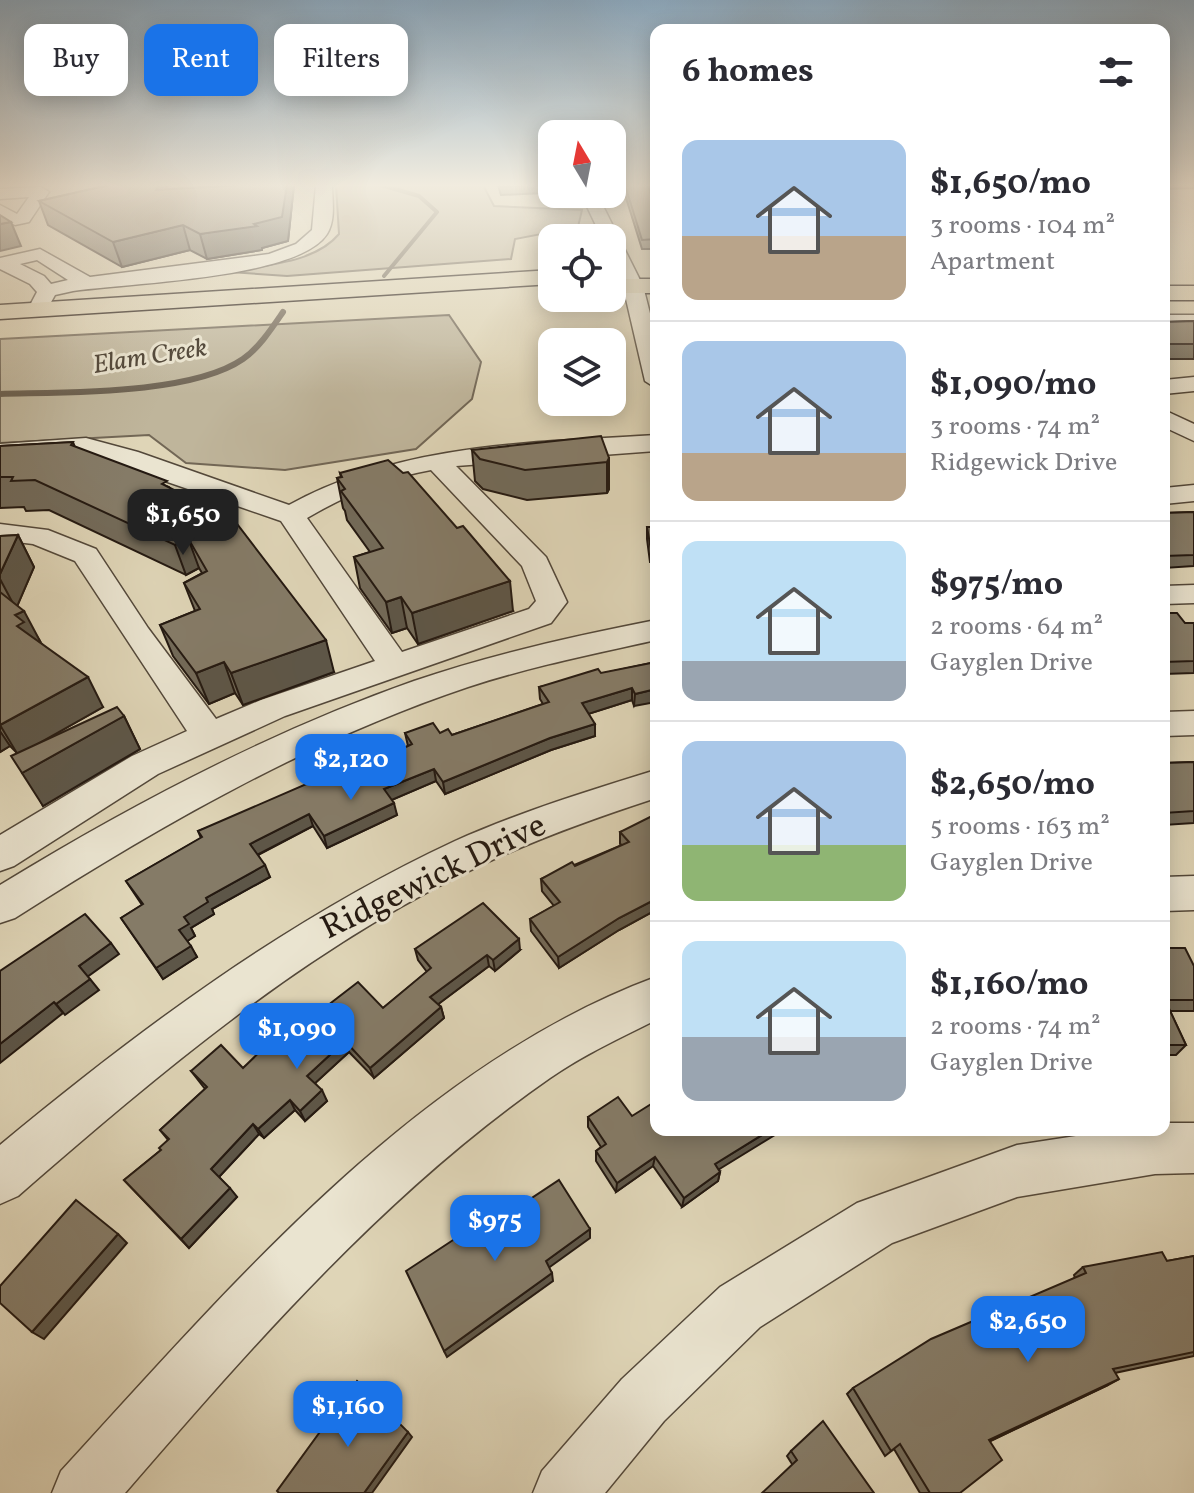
<!DOCTYPE html>
<html lang="en">
<head>
<meta charset="utf-8">
<style>
	body { margin:0; font-family:Vollkorn,serif; background:#f2f2f3; color:#2b2b33; height:100vh; display:flex; flex-direction:column; font-size:30px; white-space:nowrap }
	* { box-sizing:border-box; margin:0 }
	p { font-size:26px; color:#7c7c81 }
	.icon { flex:none; width:44px; height:44px; fill:none; stroke:currentColor; stroke-width:2; stroke-linecap:round; stroke-linejoin:round }
	.map { position:relative; flex:1; overflow:hidden }
	.side { position:absolute; left:650px; top:24px; width:520px; height:1112px; display:flex; flex-direction:column; background:#fff; border-radius:16px; box-shadow:0 4px 20px #0003 }
	.side>* { flex:none }
	.banner { position:absolute; left:24px; top:24px; width:506px; height:72px; display:flex; gap:16px }
	.needle { width:52px; rotate:350deg }
	.tools { position:absolute; left:538px; top:120px; display:grid; gap:16px }
	.tools a { display:grid; place-items:center; width:88px; height:88px; border-radius:16px; background:#fff; box-shadow:0 4px 20px #0003; font-size:40px }
	.price { position:absolute; translate:-50% -68px; padding:0 18px; border-radius:16px; background:#1a73e8; color:#fff; font-size:26px; line-height:52px; filter:drop-shadow(0 2px 4px #0008) }
	.price::after { content:''; position:absolute; left:50%; top:48px; width:24px; height:18px; margin-left:-12px; background:inherit; clip-path:polygon(0 0,100% 0,50% 100%) }
	.price.selected { background:#222; color:#fff }
	ul { padding:0; list-style:none }
	li { display:flex; align-items:center; gap:24px; height:200px; padding:0 32px }
	li+li { border-top:2px solid #e1e1e2 }
	li span { display:grid; place-items:center; flex:none; width:224px; height:160px; border-radius:16px; color:#555 }
	li>.icon { margin-inline-start:auto }
	span .icon { width:96px; height:96px; fill:#fffc; stroke-width:1 }
	li b { font-size:34px }
	h2 { display:flex; justify-content:space-between; align-items:center; height:96px; padding:0 32px; font-size:34px }
	.pill { padding:0 28px; border-radius:16px; background:#fff; box-shadow:0 4px 20px #0003; font-size:28px; line-height:72px }
	.pill.selected { background:#1a73e8; color:#fff }
	.map>svg:first-child { display:block }
	.green { fill:#bfb59b; stroke:#726756; stroke-width:2 }
	.lines { fill:none; stroke-linecap:round; stroke-linejoin:round }
	.stream-far1 { stroke:#6e6353; stroke-width:4 }
	.stream { stroke:#6e6353; stroke-width:6 }
	.minor-casing { stroke:#53483a; stroke-width:3 }
	.major-casing { stroke:#241911; stroke-width:3 }
	.minor { fill:#eae4d0; fill-rule:evenodd }
	.major { fill:#dfd5b7; fill-rule:evenodd }
	.wall { fill:#726a59; stroke:#241911; stroke-width:2 }
	.shaded-wall { fill:#5d5648; stroke:#241911; stroke-width:2 }
	.building { fill:#857b67; stroke:#241911; stroke-width:2 }
	.labels { text-anchor:middle; dominant-baseline:central; stroke-width:6; stroke-linejoin:round; paint-order:stroke }
	.far-water-label { font-size:26px; font-style:italic; fill:#554b3d; stroke:#eae4d0 }
	.near-street-label { font-size:34px; fill:#241911; stroke:#eae4d0 }
</style>
</head>
<body>
<div class="map">
<svg width="1194" height="1493" viewBox="0 0 1194 1493">
	<rect width="100%" height="100%" fill="#dfd5b7"/>
	<filter id="stains"><feTurbulence type="fractalNoise" baseFrequency=".0025" numOctaves="4"/><feColorMatrix values="0 0 0 0 .2 0 0 0 0 .09 0 0 0 0 .02 0 0 0 .5 -.17"/></filter>
	<radialGradient id="worn" r=".72"><stop offset=".6" stop-color="#630" stop-opacity="0"/><stop offset="1" stop-color="#630" stop-opacity=".3"/></radialGradient>
	<g class="green">
		<path d="M 336,185 L 483,185 L 494,206 L 582,210 L 578,227 L 515,239 L 511,259 L 287,276 L 229,272 C 265,265 315,263 339,234 Z"/>
		<path d="M 449,315 L 481,362 L 472,399 L 416,449 L 285,470 L 186,463 L 149,435 L 0,443 L 0,339 Z"/>
	</g>
	<g class="lines">
		<path class="stream-far1" d="M 381,185 L 419,196 L 437,212 L 384,276"/>
		<path class="stream" d="M 0,394 C 64,392 191,395 243,359 C 259,348 272,328 283,312"/>
		<g class="minor-casing">
			<g id="minor">
				<path d="M 316,185 L 332,185 C 332,200 336,220 327,234 C 298,279 127,283 73,291 L 55,295 L 45,313 L 38,315 L 28,309 L 37,292 L 30,284 L 0,269 L 0,258 L 40,249 L 90,277 L 269,254 L 296,244 L 312,230 ZM 37,260 L 68,280 L 51,284 L 44,276 L 20,264 Z"/>
				<path d="M 41,187 L 49,192 L 29,222 L 15,225 L 0,218 L 0,205 L 17,214 L 29,197 L 0,199 L 0,189 Z"/>
				<path d="M 581,194 L 597,194 L 643,286 L 656,337 L 656,388 L 645,381 L 623,286 L 612,261 L 612,238 L 602,238 Z"/>
				<rect x="1164" y="315" width="30" height="12"/>
				<path d="M 1194,377 L 1194,391 L 1164,394 L 1164,380 Z"/>
				<path d="M 1164,410 L 1194,424 L 1194,441 L 1164,427 Z"/>
				<path d="M 656,435 L 656,451 L 456,466 L 546,557 L 567,602 L 551,623 L 285,716 L 158,774 L 14,866 L 0,871 L 0,835 L 132,756 L 187,731 L 75,561 L 33,544 L 0,540 L 0,524 L 48,530 L 96,549 L 148,628 L 216,719 L 261,700 L 375,661 L 281,521 L 86,454 L 0,460 L 0,444 L 86,438 L 138,452 L 289,505 C 402,443 530,443 656,435 ZM 431,470 L 522,566 L 536,601 L 529,609 L 402,652 L 307,518 C 346,495 386,478 431,470 Z"/>
				<path d="M 1194,485 L 1194,501 L 1164,504 L 1164,488 Z"/>
				<path d="M 1194,585 L 1194,603 L 1164,604 L 1164,586 Z"/>
				<path d="M 656,620 L 656,640 C 593,654 529,667 468,687 C 307,741 157,827 15,918 L 0,923 L 0,885 C 131,805 269,732 414,681 C 493,654 575,636 656,620 Z"/>
				<path d="M 1194,711 L 1194,735 L 1164,736 L 1164,712 Z"/>
				<path d="M 656,770 L 656,798 C 598,817 541,837 486,863 C 311,944 163,1070 18,1196 L 0,1204 L 0,1145 C 141,1028 288,919 455,841 C 520,812 588,791 656,770 Z"/>
				<path d="M 1194,876 L 1194,910 L 1164,911 L 1164,877 Z"/>
				<path d="M 656,977 L 656,1020 C 620,1038 583,1055 550,1078 C 386,1192 254,1344 125,1493 L 52,1493 L 61,1471 C 230,1287 416,1066 656,977 Z"/>
				<path d="M 1164,1123 L 1194,1123 L 1194,1173 L 1155,1174 L 1017,1197 L 892,1243 L 760,1327 L 664,1421 L 605,1493 L 533,1493 L 542,1471 L 622,1379 L 720,1287 L 857,1203 L 1017,1145 L 1115,1130 L 1164,1130 Z"/>
			</g>
		</g>
		<g class="major-casing">
			<g id="major">
				<path d="M 552,270 L 552,284 L 0,319 L 0,305 Z"/>
				<rect x="612" y="279" width="44" height="14"/>
				<rect x="1164" y="286" width="30" height="14"/>
			</g>
		</g>
		<use href="#minor" class="minor"/>
		<use href="#major" class="major"/>
	</g>
	<g class="wall">
		<path d="M 109,185 L 166,185 L 168,189 L 242,185 L 294,185 L 288,241 L 262,248 L 262,250 L 207,259 L 190,250 L 122,267 L 48,225 L 39,201 Z"/>
		<path d="M 498,185 L 542,185 L 542,193 L 501,195 Z"/>
		<path d="M 622,185 L 648,185 L 656,210 L 656,249 L 642,249 Z"/>
		<path d="M 1164,185 L 1194,185 L 1194,188 L 1164,189 Z"/>
		<path d="M 1194,321 L 1194,359 L 1164,359 L 1164,322 Z"/>
		<path d="M 73,442 L 75,447 L 169,487 L 334,672 L 243,705 L 235,693 L 209,704 L 173,656 L 160,625 L 195,611 L 184,583 L 202,573 L 199,568 L 186,575 L 49,510 L 26,511 L 24,507 L 0,508 L 0,446 Z"/>
		<path d="M 472,450 L 609,458 L 609,489 L 607,493 L 527,500 L 483,489 L 475,481 Z"/>
		<path d="M 340,473 L 513,611 L 418,644 L 407,628 L 392,633 L 360,588 L 354,557 L 370,552 L 347,520 L 345,511 L 343,508 L 337,478 L 341,477 Z"/>
		<path d="M 1194,512 L 1194,566 L 1164,568 L 1164,513 Z"/>
		<path d="M 647,527 L 656,527 L 656,562 L 650,562 L 647,539 Z"/>
		<path d="M 18,535 L 34,567 L 17,606 L 40,641 L 39,641 L 103,707 L 45,740 L 124,716 L 140,749 L 43,806 L 17,753 L 10,746 L 0,752 L 0,536 Z"/>
		<path d="M 1164,613 L 1185,623 L 1194,623 L 1194,673 L 1164,674 Z"/>
		<path d="M 656,662 L 634,706 L 632,700 L 588,714 L 595,736 L 551,750 L 445,794 L 436,781 L 391,800 L 397,815 L 327,848 L 313,826 L 258,855 L 270,877 L 212,909 L 214,914 L 191,928 L 195,936 L 187,941 L 197,957 L 163,979 L 121,918 L 142,905 L 126,881 L 201,838 L 198,831 L 347,776 L 408,746 L 405,733 L 440,733 L 452,735 L 543,704 L 540,699 L 539,687 Z"/>
		<path d="M 1194,762 L 1194,823 L 1164,825 L 1164,763 Z"/>
		<path d="M 656,821 L 656,910 L 619,930 L 559,968 L 531,931 L 530,919 L 554,906 L 542,891 L 541,879 L 622,845 L 620,844 L 620,832 Z"/>
		<path d="M 1164,948 L 1194,966 L 1194,1011 L 1170,1011 L 1186,1045 L 1176,1055 L 1164,1055 Z"/>
		<path d="M 415,949 L 520,950 L 495,971 L 489,966 L 438,1004 L 441,1007 L 444,1018 L 374,1078 L 349,1052 L 315,1083 L 327,1101 L 305,1121 L 295,1110 L 264,1138 L 259,1134 L 219,1177 L 237,1197 L 189,1248 L 124,1180 L 161,1150 L 168,1140 L 160,1130 L 205,1089 L 191,1071 L 243,1068 L 301,1026 L 383,1008 L 427,972 L 418,960 Z"/>
		<path d="M 632,1116 L 719,1169 L 720,1172 L 718,1181 L 682,1207 L 653,1166 L 616,1192 L 596,1161 L 596,1151 L 601,1147 L 588,1127 L 588,1117 Z"/>
		<path d="M 1194,1256 L 1194,1356 L 1115,1373 L 1108,1385 L 990,1441 L 960,1493 L 920,1493 L 894,1449 L 885,1456 L 847,1394 L 853,1388 L 1075,1278 L 1074,1275 L 1083,1267 L 1167,1261 Z"/>
		<path d="M 791,1451 L 874,1493 L 792,1464 L 787,1456 Z"/>
	</g>
	<g class="shaded-wall">
		<path d="M 158,185 L 166,185 L 170,196 L 156,190 Z"/>
		<path d="M 287,185 L 294,185 L 288,241 L 262,248 L 262,250 L 207,259 L 200,234 L 254,224 Z"/>
		<path d="M 11,222 L 21,246 L 0,251 L 0,224 Z"/>
		<path d="M 183,225 L 190,250 L 122,267 L 113,242 Z"/>
		<path d="M 609,458 L 609,489 L 607,493 L 607,462 Z"/>
		<path d="M 18,535 L 34,567 L 16,609 L 0,579 L 0,574 Z"/>
		<path d="M 188,538 L 199,568 L 186,575 L 175,545 Z"/>
		<path d="M 510,581 L 513,611 L 418,644 L 412,613 Z"/>
		<path d="M 401,597 L 407,628 L 392,633 L 386,602 Z"/>
		<path d="M 24,611 L 40,641 L 35,643 L 17,626 L 15,615 Z"/>
		<path d="M 326,640 L 334,672 L 243,705 L 231,673 Z"/>
		<path d="M 224,662 L 235,693 L 209,704 L 196,673 Z"/>
		<path d="M 88,677 L 103,707 L 18,755 L 0,725 Z"/>
		<path d="M 632,688 L 632,700 L 582,716 L 582,703 Z"/>
		<path d="M 656,689 L 656,702 L 634,706 L 635,694 Z"/>
		<path d="M 124,716 L 140,749 L 43,806 L 22,773 Z"/>
		<path d="M 595,724 L 595,736 L 551,750 L 445,794 L 443,782 L 550,738 Z"/>
		<path d="M 0,731 L 10,746 L 0,752 Z"/>
		<path d="M 434,769 L 436,781 L 387,802 L 384,789 Z"/>
		<path d="M 394,803 L 397,815 L 327,848 L 324,836 Z"/>
		<path d="M 309,814 L 313,826 L 255,856 L 250,844 Z"/>
		<path d="M 265,865 L 270,877 L 212,909 L 214,914 L 191,928 L 195,936 L 186,942 L 179,930 L 184,917 L 206,898 Z"/>
		<path d="M 656,899 L 656,910 L 619,930 L 559,968 L 558,957 L 619,918 Z"/>
		<path d="M 519,939 L 520,950 L 495,971 L 493,960 Z"/>
		<path d="M 111,943 L 119,954 L 87,977 L 79,966 Z"/>
		<path d="M 191,946 L 197,957 L 163,979 L 156,968 Z"/>
		<path d="M 487,955 L 489,966 L 433,1008 L 430,997 Z"/>
		<path d="M 90,979 L 99,990 L 65,1015 L 56,1004 Z"/>
		<path d="M 54,1002 L 63,1013 L 0,1063 L 0,1044 Z"/>
		<path d="M 441,1007 L 444,1018 L 374,1078 L 370,1068 Z"/>
		<path d="M 345,1041 L 349,1052 L 312,1086 L 307,1076 Z"/>
		<path d="M 322,1090 L 327,1101 L 305,1121 L 300,1111 Z"/>
		<path d="M 290,1100 L 295,1110 L 264,1138 L 258,1129 Z"/>
		<path d="M 253,1124 L 259,1134 L 218,1178 L 211,1169 Z"/>
		<path d="M 770,1130 L 783,1130 L 713,1173 L 715,1164 Z"/>
		<path d="M 655,1157 L 653,1166 L 616,1192 L 617,1183 Z"/>
		<path d="M 720,1172 L 718,1181 L 682,1207 L 684,1198 Z"/>
		<path d="M 230,1188 L 237,1197 L 189,1248 L 181,1239 Z"/>
		<path d="M 590,1229 L 590,1238 L 547,1269 L 546,1261 Z"/>
		<path d="M 118,1234 L 127,1243 L 44,1339 L 32,1332 Z"/>
		<path d="M 552,1273 L 553,1281 L 447,1357 L 444,1351 Z"/>
		<path d="M 1119,1379 L 1108,1385 L 980,1446 L 989,1440 Z"/>
		<path d="M 408,1432 L 412,1437 L 372,1493 L 364,1493 Z"/>
	</g>
	<g class="building">
		<path d="M 109,185 L 158,185 L 156,190 L 242,185 L 287,185 L 282,217 L 254,224 L 257,226 L 200,234 L 183,225 L 113,242 L 39,201 Z"/>
		<path d="M 500,185 L 532,185 L 500,187 Z"/>
		<path d="M 625,185 L 648,185 L 656,210 L 656,239 L 642,240 Z"/>
		<path d="M 0,215 L 11,222 L 0,224 Z"/>
		<path d="M 1194,321 L 1194,344 L 1164,344 L 1164,322 Z"/>
		<path d="M 601,436 L 609,458 L 607,462 L 525,470 L 480,459 L 472,450 Z"/>
		<path d="M 73,442 L 71,445 L 167,481 L 162,484 L 216,511 L 221,510 L 229,522 L 234,520 L 326,640 L 231,673 L 224,662 L 196,673 L 160,625 L 200,609 L 184,583 L 207,571 L 188,538 L 175,545 L 35,480 L 11,481 L 13,477 L 0,477 L 0,446 Z"/>
		<path d="M 388,460 L 403,473 L 408,472 L 457,528 L 463,526 L 510,581 L 412,613 L 401,597 L 386,602 L 354,557 L 383,548 L 341,491 L 345,489 L 337,478 L 342,477 L 340,473 Z"/>
		<path d="M 1194,512 L 1194,555 L 1164,556 L 1164,513 Z"/>
		<path d="M 647,527 L 656,527 L 656,550 L 651,550 Z"/>
		<path d="M 18,535 L 0,574 L 0,536 Z"/>
		<path d="M 0,592 L 24,611 L 15,615 L 24,622 L 17,626 L 88,677 L 0,725 Z"/>
		<path d="M 1164,613 L 1177,613 L 1185,623 L 1194,623 L 1194,661 L 1164,662 Z"/>
		<path d="M 656,662 L 656,689 L 635,694 L 632,688 L 582,703 L 595,724 L 550,738 L 443,782 L 434,769 L 384,789 L 394,803 L 324,836 L 309,814 L 250,844 L 265,865 L 206,898 L 208,902 L 184,917 L 189,924 L 179,930 L 191,946 L 156,968 L 121,918 L 143,904 L 126,881 L 202,837 L 198,831 L 341,769 L 347,776 L 412,744 L 405,733 L 433,723 L 440,733 L 448,729 L 452,735 L 549,702 L 539,687 L 598,669 L 601,673 Z"/>
		<path d="M 117,707 L 124,716 L 22,773 L 11,756 Z"/>
		<path d="M 1194,762 L 1194,811 L 1164,813 L 1164,763 Z"/>
		<path d="M 652,816 L 656,821 L 656,899 L 619,918 L 558,957 L 530,919 L 560,902 L 541,879 L 572,862 L 575,866 L 629,842 L 620,832 Z"/>
		<path d="M 483,903 L 519,939 L 493,960 L 487,955 L 430,997 L 441,1007 L 370,1068 L 345,1041 L 307,1076 L 322,1090 L 300,1111 L 290,1100 L 258,1129 L 253,1124 L 211,1169 L 230,1188 L 181,1239 L 124,1180 L 161,1150 L 159,1148 L 169,1139 L 160,1130 L 207,1087 L 191,1071 L 221,1045 L 243,1068 L 294,1019 L 301,1026 L 358,982 L 383,1008 L 431,968 L 415,949 Z"/>
		<path d="M 85,914 L 111,943 L 79,966 L 90,979 L 56,1004 L 54,1002 L 0,1044 L 0,971 Z"/>
		<path d="M 1164,948 L 1185,948 L 1194,966 L 1194,1000 L 1165,1000 L 1186,1045 L 1164,1045 Z"/>
		<path d="M 618,1097 L 632,1116 L 656,1101 L 656,1130 L 770,1130 L 715,1164 L 720,1172 L 684,1198 L 655,1157 L 617,1183 L 596,1151 L 606,1144 L 588,1117 Z"/>
		<path d="M 559,1180 L 590,1229 L 546,1261 L 552,1273 L 444,1351 L 406,1271 L 511,1202 L 515,1209 Z"/>
		<path d="M 76,1200 L 118,1234 L 32,1332 L 0,1303 L 0,1286 Z"/>
		<path d="M 1162,1252 L 1167,1261 L 1194,1256 L 1194,1352 L 1113,1369 L 1119,1379 L 989,1440 L 1002,1460 L 960,1493 L 930,1493 L 900,1444 L 891,1451 L 853,1388 L 931,1339 L 1086,1273 L 1083,1267 Z"/>
		<path d="M 357,1381 L 408,1432 L 364,1493 L 279,1493 L 277,1491 Z"/>
		<path d="M 823,1421 L 874,1493 L 762,1493 L 797,1460 L 791,1451 Z"/>
	</g>
	<linearGradient id="sky" x2="0" y2="1"><stop stop-color="#8ba8be"/><stop offset="0.47" stop-color="#f1ecdf"/><stop offset="1" stop-color="#f1ecdf" stop-opacity="0"/></linearGradient>
	<rect width="1194" height="394" fill="url(#sky)"/>
	<g class="labels">
		<g class="far-water-label">
			<text transform="translate(150 357) rotate(-9)">Elam Creek</text>
		</g>
		<g class="near-street-label">
			<text transform="translate(434 878) rotate(-26)">Ridgewick Drive</text>
		</g>
	</g>
	<rect width="100%" height="100%" filter="url(#stains)"/>
	<rect width="100%" height="100%" fill="url(#worn)"/>
</svg>
<div class="tools">
<a><svg class="needle" viewBox="-14 -14 28 28"><path d="M0-13l5 13h-10z" fill="#e53935"/><path d="M0 13l5-13h-10z" fill="#7c7c81"/></svg></a>
<a><svg class="icon" aria-label="locate" viewBox="0 0 24 24"><circle cx="12" cy="12" r="6"/><path d="M12 2v4M12 18v4M2 12h4M18 12h4"/></svg></a>
<a><svg class="icon" aria-label="layers" viewBox="0 0 24 24"><path d="M12 4l9 5-9 5-9-5zM3 14l9 5 9-5"/></svg></a>
</div>
<b class="price selected" style="left:183px;top:557px">$1,650</b>
<b class="price" style="left:351px;top:802px">$2,120</b>
<b class="price" style="left:297px;top:1071px">$1,090</b>
<b class="price" style="left:495px;top:1263px">$975</b>
<b class="price" style="left:1028px;top:1364px">$2,650</b>
<b class="price" style="left:348px;top:1449px">$1,160</b>
<div class="banner">
<a class="pill">Buy</a>
<a class="pill selected">Rent</a>
<a class="pill">Filters</a>
</div>
<section class="side">
<h2>6 homes<svg class="icon" aria-label="filters" viewBox="0 0 24 24"><path d="M4 7h16M4 17h16"/><circle cx="9" cy="7" r="2"/><circle cx="15" cy="17" r="2"/></svg></h2>
<ul>
<li><span style="background:linear-gradient(#a9c7e8 60%,#b9a48a 0)"><svg class="icon" aria-label="home" viewBox="0 0 24 24"><path d="M3 11l9-7 9 7M6 9v11h12V9"/></svg></span><div><b>$1,650/mo</b><p>3 rooms · 104 m²</p><p>Apartment</p></div></li>
<li><span style="background:linear-gradient(#a9c7e8 70%,#b9a48a 0)"><svg class="icon" aria-label="home" viewBox="0 0 24 24"><path d="M3 11l9-7 9 7M6 9v11h12V9"/></svg></span><div><b>$1,090/mo</b><p>3 rooms · 74 m²</p><p>Ridgewick Drive</p></div></li>
<li><span style="background:linear-gradient(#bfe0f5 75%,#9aa5b1 0)"><svg class="icon" aria-label="home" viewBox="0 0 24 24"><path d="M3 11l9-7 9 7M6 9v11h12V9"/></svg></span><div><b>$975/mo</b><p>2 rooms · 64 m²</p><p>Gayglen Drive</p></div></li>
<li><span style="background:linear-gradient(#a9c7e8 65%,#8fb573 0)"><svg class="icon" aria-label="home" viewBox="0 0 24 24"><path d="M3 11l9-7 9 7M6 9v11h12V9"/></svg></span><div><b>$2,650/mo</b><p>5 rooms · 163 m²</p><p>Gayglen Drive</p></div></li>
<li><span style="background:linear-gradient(#bfe0f5 60%,#9aa5b1 0)"><svg class="icon" aria-label="home" viewBox="0 0 24 24"><path d="M3 11l9-7 9 7M6 9v11h12V9"/></svg></span><div><b>$1,160/mo</b><p>2 rooms · 74 m²</p><p>Gayglen Drive</p></div></li>
</ul>
</section>
</div>
</body>
</html>
